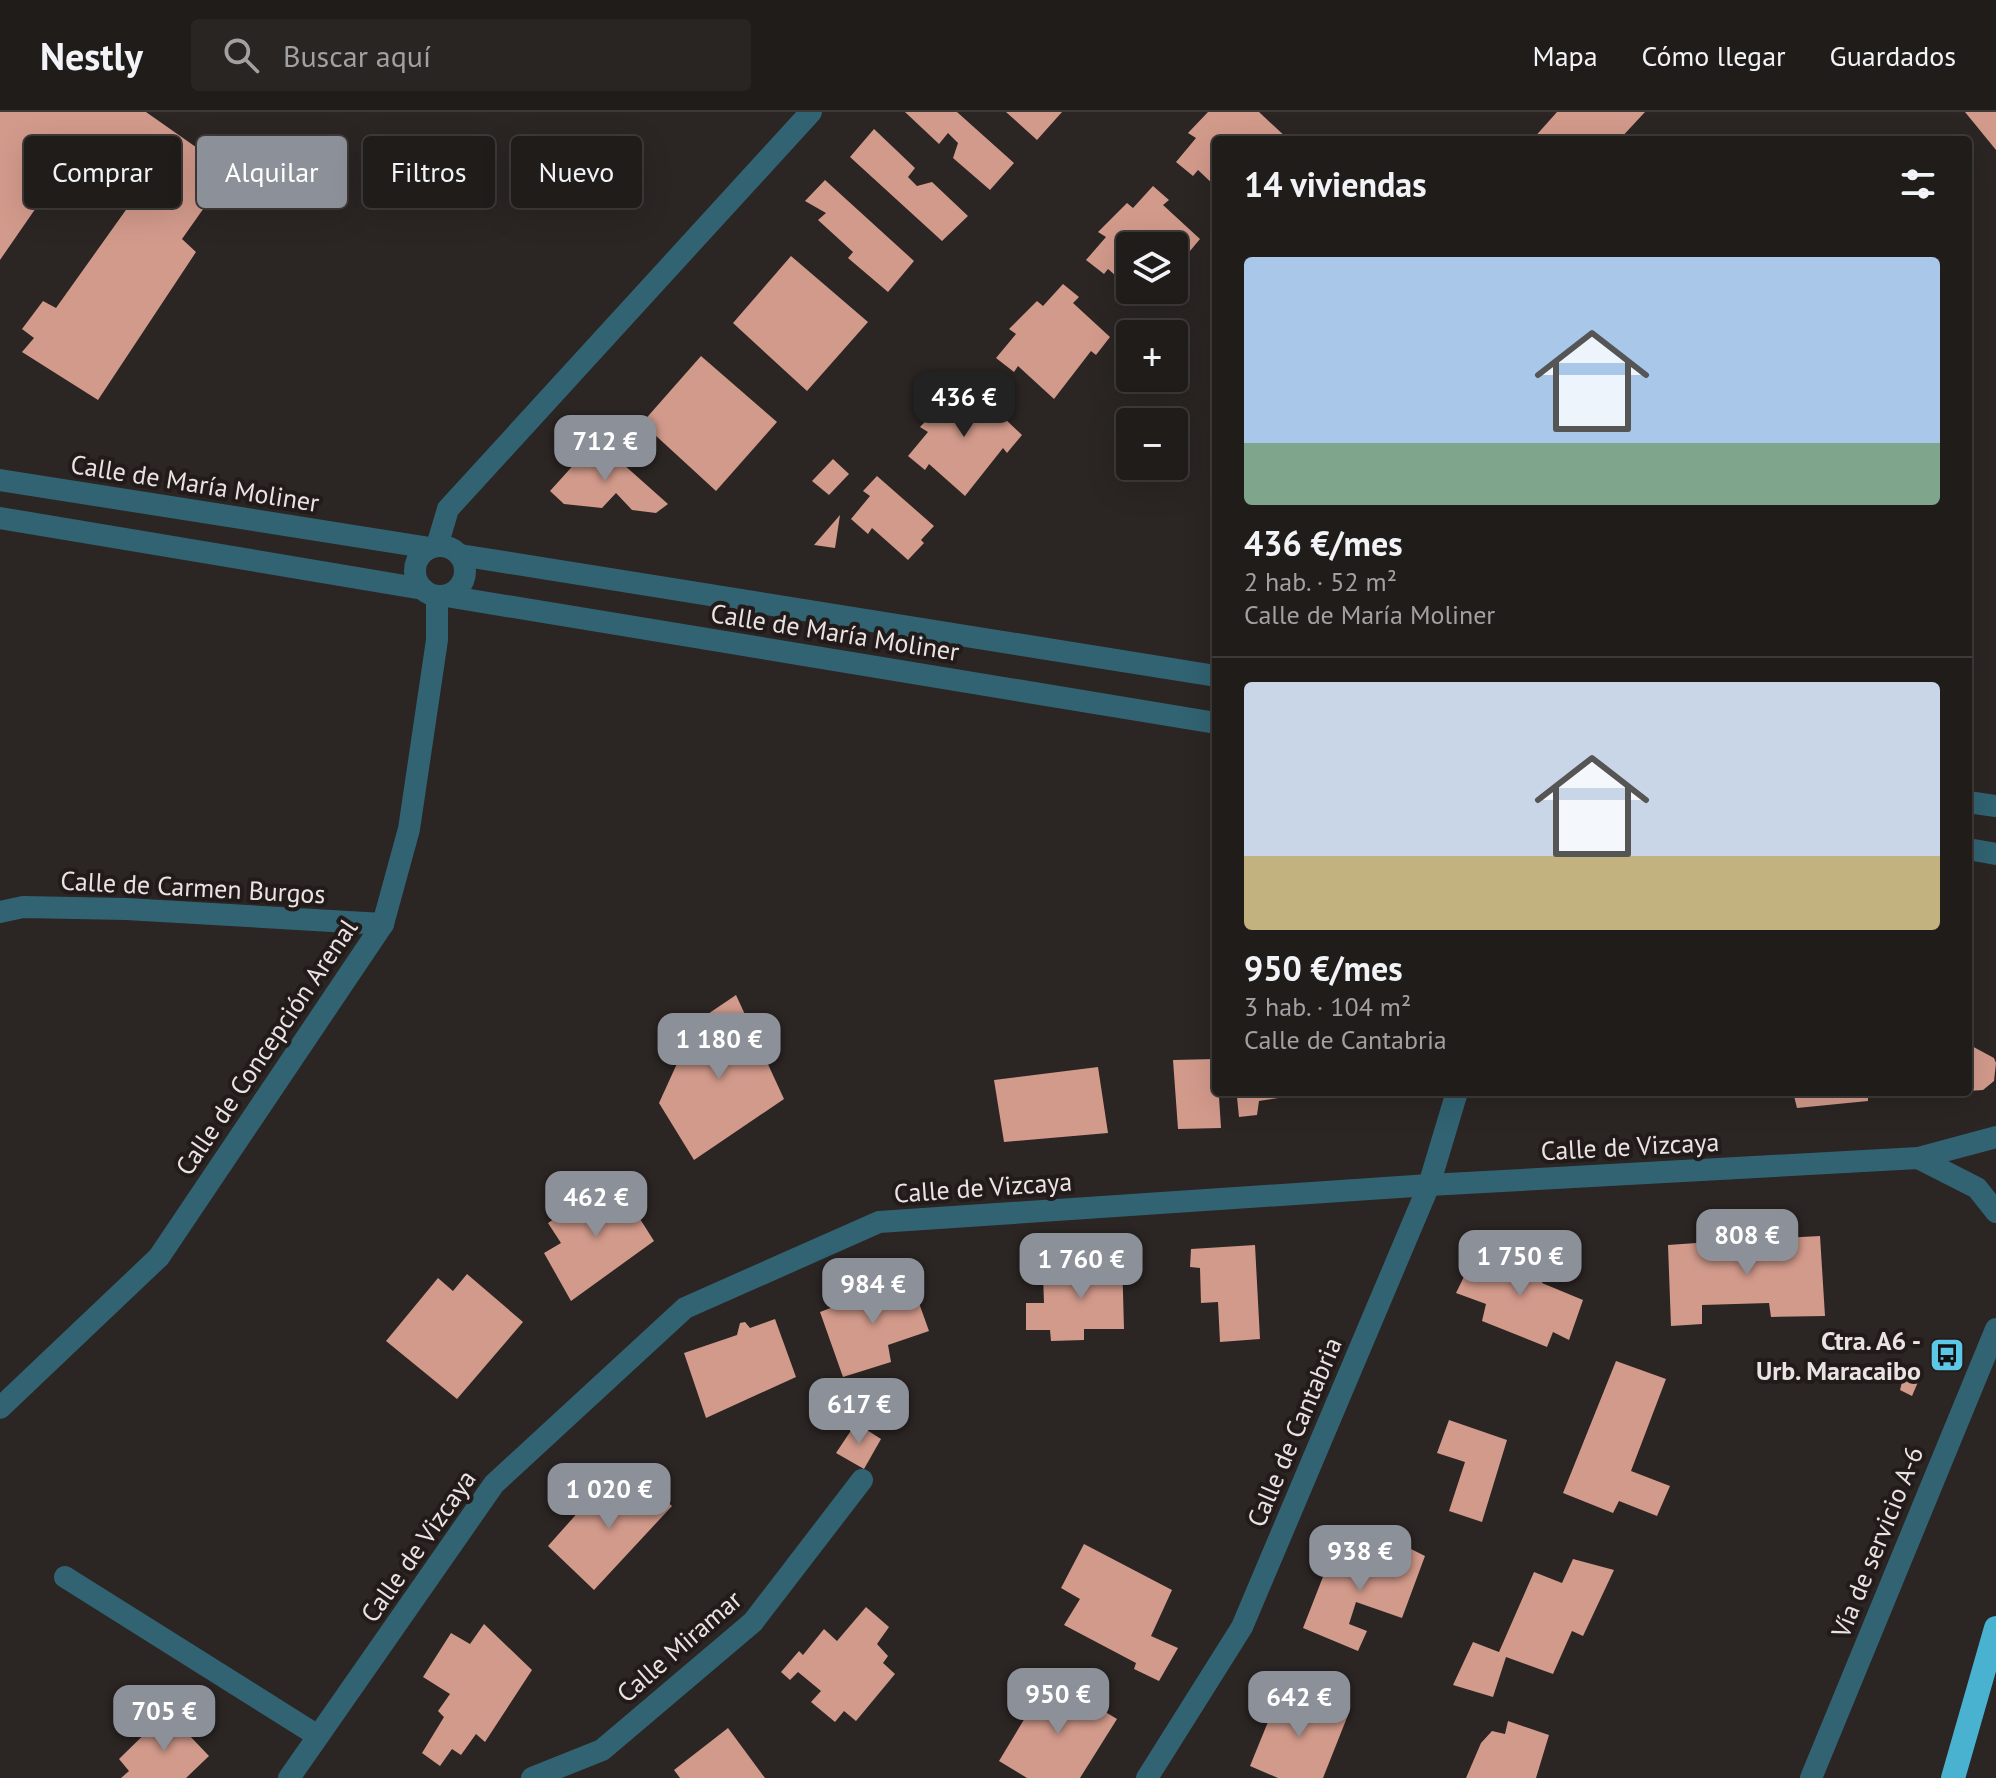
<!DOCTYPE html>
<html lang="es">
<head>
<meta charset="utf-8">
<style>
	body { margin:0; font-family:"PT Sans",sans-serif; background:#282523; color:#f1f3f6; height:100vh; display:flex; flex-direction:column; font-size:30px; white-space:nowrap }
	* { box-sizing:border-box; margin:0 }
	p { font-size:26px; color:#a2a1a2 }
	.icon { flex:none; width:44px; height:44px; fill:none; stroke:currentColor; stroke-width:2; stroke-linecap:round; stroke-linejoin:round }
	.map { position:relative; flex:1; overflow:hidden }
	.details { position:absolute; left:1212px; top:24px; width:760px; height:960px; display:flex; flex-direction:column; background:#201c1a; border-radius:8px; box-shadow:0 8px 32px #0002,0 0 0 2px #3d3a39 }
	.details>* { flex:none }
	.hud { position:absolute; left:24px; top:24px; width:760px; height:72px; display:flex; gap:16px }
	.controls { position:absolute; left:1116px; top:120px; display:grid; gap:16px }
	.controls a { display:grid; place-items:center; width:72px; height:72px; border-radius:8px; background:#201c1a; box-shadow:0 8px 32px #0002,0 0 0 2px #3d3a39; font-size:40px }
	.price { position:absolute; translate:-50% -68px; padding:0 18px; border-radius:16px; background:#8c9099; color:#fff; font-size:26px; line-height:52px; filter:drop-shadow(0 2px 4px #0008) }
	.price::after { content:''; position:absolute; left:50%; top:48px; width:24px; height:18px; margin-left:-12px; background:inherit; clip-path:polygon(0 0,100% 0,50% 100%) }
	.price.active { background:#222; color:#fff }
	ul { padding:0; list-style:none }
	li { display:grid; align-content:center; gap:16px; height:424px; padding:0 32px }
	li+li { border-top:2px solid #3d3a39 }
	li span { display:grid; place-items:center; height:248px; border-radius:8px; color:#555 }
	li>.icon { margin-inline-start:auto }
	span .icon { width:144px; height:144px; fill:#fffc; stroke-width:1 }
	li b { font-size:34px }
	h2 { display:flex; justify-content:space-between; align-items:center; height:96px; padding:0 32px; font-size:34px }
	.chip { padding:0 28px; border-radius:8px; background:#201c1a; box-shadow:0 8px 32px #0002,0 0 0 2px #3d3a39; font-size:28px; line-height:72px }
	.chip.active { background:#8c9099; color:#fff }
	header { display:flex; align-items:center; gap:48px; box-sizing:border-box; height:112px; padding:0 40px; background:#201c1a; border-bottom:2px solid #3d3a39 }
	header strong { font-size:38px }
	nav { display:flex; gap:44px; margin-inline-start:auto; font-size:28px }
	.search { width:560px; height:72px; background:#282523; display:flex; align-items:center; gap:20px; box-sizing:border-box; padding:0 28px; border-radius:8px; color:#a2a1a2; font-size:30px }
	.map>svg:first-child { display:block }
	.building { fill:#d29a8b }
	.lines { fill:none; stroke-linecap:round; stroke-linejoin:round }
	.service { stroke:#316372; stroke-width:22 }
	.minor { stroke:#316372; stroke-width:22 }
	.motorway { stroke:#49b2d1; stroke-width:24 }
	.labels { text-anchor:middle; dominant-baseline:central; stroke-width:8; stroke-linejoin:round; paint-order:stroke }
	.street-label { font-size:26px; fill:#e9e4e3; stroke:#221b1a }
	.poi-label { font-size:26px; font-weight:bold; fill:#e9e4e3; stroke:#221b1a; text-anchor:end }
</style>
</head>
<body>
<header>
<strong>Nestly</strong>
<div class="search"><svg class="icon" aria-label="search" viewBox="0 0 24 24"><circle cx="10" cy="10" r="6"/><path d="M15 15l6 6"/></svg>Buscar aquí</div>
<nav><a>Mapa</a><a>Cómo llegar</a><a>Guardados</a></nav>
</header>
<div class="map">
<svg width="1996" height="1666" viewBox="0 0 1996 1666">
	<rect width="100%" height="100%" fill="#2b2523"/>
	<g class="building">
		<path d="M 0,0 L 146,0 L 230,59 L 182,127 L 196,140 L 98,288 L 22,240 L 34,226 L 22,217 L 43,189 L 56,196 L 128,95 L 67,51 L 0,148 Z"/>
		<path d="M 905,0 L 957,0 L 1014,51 L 990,78 L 953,46 L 958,31 L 948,21 L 939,32 Z"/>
		<path d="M 1006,0 L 1062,0 L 1037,28 Z"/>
		<path d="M 1208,0 L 1259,0 L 1289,28 L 1216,28 L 1216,75 L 1198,58 L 1193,64 L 1176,50 L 1196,26 L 1188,21 Z"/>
		<path d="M 1557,0 L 1645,0 L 1619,28 L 1532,28 Z"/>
		<path d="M 1965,0 L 1996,0 L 1996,38 Z"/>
		<path d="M 874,17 L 915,56 L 908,65 L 917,74 L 932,70 L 968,104 L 942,129 L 850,45 Z"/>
		<path d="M 825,68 L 914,149 L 888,180 L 848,146 L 853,140 L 818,108 L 826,101 L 805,89 Z"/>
		<path d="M 1153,74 L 1169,88 L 1163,93 L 1200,127 L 1185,145 L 1181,141 L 1174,149 L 1174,134 L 1130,134 L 1130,176 L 1108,157 L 1104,162 L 1086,148 L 1106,125 L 1098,120 L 1127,91 L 1133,96 Z"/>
		<path d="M 791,144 L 868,210 L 807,279 L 733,211 Z"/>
		<path d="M 1063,172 L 1079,185 L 1073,191 L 1110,225 L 1096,243 L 1091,239 L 1054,287 L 1018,254 L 1014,260 L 996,246 L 1016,222 L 1009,217 L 1037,189 L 1043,194 Z"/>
		<path d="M 701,244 L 777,310 L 716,379 L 642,311 Z"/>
		<path d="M 975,269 L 990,283 L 985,288 L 1022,323 L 1007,341 L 1003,336 L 965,384 L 929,352 L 925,358 L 908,344 L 928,320 L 920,315 L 948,286 L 955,292 Z"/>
		<path d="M 596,328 L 668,392 L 656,401 L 632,398 L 616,381 L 602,396 L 564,392 L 550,379 Z"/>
		<path d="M 833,347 L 849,362 L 829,383 L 812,369 Z"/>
		<path d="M 877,364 L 934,414 L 921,428 L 924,431 L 908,448 L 872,416 L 868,422 L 851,407 L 870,384 L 863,379 Z"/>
		<path d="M 840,403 L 835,436 L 814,433 Z"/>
		<path d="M 736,883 L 784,987 L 694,1048 L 659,991 L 696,910 Z"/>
		<path d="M 1968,932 L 1994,946 L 1996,951 L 1994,969 L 1983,978 L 1968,979 Z"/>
		<path d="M 1216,947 L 1216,980 L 1285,980 L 1285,985 L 1259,989 L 1257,1003 L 1239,1005 L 1237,985 L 1219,985 L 1221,1016 L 1178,1017 L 1173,948 Z"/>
		<path d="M 1098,955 L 1108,1021 L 1004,1030 L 994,968 Z"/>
		<path d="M 1793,980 L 1868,980 L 1868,989 L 1797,996 Z"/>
		<path d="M 1898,980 L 1940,980 L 1940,982 L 1898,986 Z"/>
		<path d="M 614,1066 L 654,1129 L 571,1189 L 544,1141 L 561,1131 L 548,1111 Z"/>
		<path d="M 1820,1124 L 1825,1204 L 1771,1205 L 1769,1191 L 1702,1193 L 1702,1212 L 1671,1214 L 1668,1133 L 1725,1129 L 1729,1138 L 1743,1137 L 1743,1128 Z"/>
		<path d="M 1255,1133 L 1260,1227 L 1220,1230 L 1218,1190 L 1201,1191 L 1200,1156 L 1190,1155 L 1191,1137 Z"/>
		<path d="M 1477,1138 L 1522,1156 L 1529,1139 L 1550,1146 L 1542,1171 L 1583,1188 L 1569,1228 L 1553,1220 L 1547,1235 L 1482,1209 L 1486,1192 L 1456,1181 Z"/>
		<path d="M 1122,1144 L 1124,1217 L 1084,1217 L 1084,1228 L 1051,1229 L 1050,1218 L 1026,1218 L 1026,1191 L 1044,1191 L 1043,1163 L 1081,1164 L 1079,1147 Z"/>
		<path d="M 467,1162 L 523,1210 L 457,1287 L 386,1229 L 438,1166 L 453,1179 Z"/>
		<path d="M 910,1166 L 929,1219 L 888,1233 L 891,1250 L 843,1265 L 820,1200 Z"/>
		<path d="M 775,1207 L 796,1265 L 706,1306 L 684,1241 L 737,1223 L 740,1211 L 745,1210 L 750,1216 Z"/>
		<path d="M 1616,1249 L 1666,1267 L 1631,1359 L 1670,1374 L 1657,1404 L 1619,1389 L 1613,1401 L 1563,1381 Z"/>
		<path d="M 1905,1258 L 1921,1263 L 1912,1284 L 1900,1278 Z"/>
		<path d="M 1449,1308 L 1507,1328 L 1482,1410 L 1449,1399 L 1465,1350 L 1437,1341 Z"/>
		<path d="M 856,1311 L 881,1327 L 864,1357 L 836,1341 Z"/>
		<path d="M 637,1363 L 672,1394 L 594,1478 L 548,1434 L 597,1379 L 611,1391 Z"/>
		<path d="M 1084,1432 L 1172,1478 L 1151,1524 L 1178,1536 L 1159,1569 L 1134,1557 L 1136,1551 L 1064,1513 L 1080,1487 L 1061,1476 Z"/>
		<path d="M 1403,1433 L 1425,1444 L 1402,1506 L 1356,1490 L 1349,1512 L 1367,1519 L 1358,1539 L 1303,1516 L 1335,1434 L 1394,1458 Z"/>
		<path d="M 1573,1447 L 1614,1458 L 1583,1524 L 1572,1519 L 1553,1562 L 1506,1545 L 1493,1585 L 1453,1573 L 1473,1530 L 1499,1540 L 1534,1460 L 1562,1471 Z"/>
		<path d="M 866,1495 L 889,1515 L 877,1532 L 888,1544 L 883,1551 L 895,1562 L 856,1609 L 844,1599 L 835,1610 L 811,1590 L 821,1579 L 798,1560 L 790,1568 L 781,1560 L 799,1539 L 803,1543 L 824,1517 L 837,1529 Z"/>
		<path d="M 484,1512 L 532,1558 L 485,1630 L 476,1622 L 461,1643 L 452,1637 L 440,1654 L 422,1641 L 444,1605 L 438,1599 L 450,1582 L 423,1565 L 451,1521 L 470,1532 Z"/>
		<path d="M 1049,1566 L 1117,1607 L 1080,1666 L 1027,1666 L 999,1649 Z"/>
		<path d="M 1281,1578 L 1348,1603 L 1323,1666 L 1278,1666 L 1250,1654 Z"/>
		<path d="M 167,1600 L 209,1644 L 186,1666 L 121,1666 L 129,1659 L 119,1647 Z"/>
		<path d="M 1508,1609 L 1549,1623 L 1536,1666 L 1466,1666 L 1481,1631 L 1492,1619 L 1505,1622 Z"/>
		<path d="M 728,1616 L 765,1666 L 680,1666 L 674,1658 Z"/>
	</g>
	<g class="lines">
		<path class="service" d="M 1811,1666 L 1996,1217"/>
		<g class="minor">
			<path d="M 0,368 L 430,436"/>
			<path d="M 0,406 L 423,477"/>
			<path d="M 437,434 L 448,397 L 811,0"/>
			<circle cx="440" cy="459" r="25"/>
			<path d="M 460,443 L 1216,564"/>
			<path d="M 446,484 L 1216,611"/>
			<path d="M 1968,690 L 1996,694"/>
			<path d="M 1968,737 L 1996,742"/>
			<path d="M 0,800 L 23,795 L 126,797 L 383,812"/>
			<path d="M 1918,1046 L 1977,1076 L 1996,1100"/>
			<path d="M 0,1296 L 159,1145 L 383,812 L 409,717 L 437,528 L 437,484"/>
			<path d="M 65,1465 L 318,1624"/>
			<path d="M 289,1666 L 494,1372 L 685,1196 L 879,1110 L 1429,1073 L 1918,1046 L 1996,1025"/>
			<path d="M 532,1666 L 602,1638 L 753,1510 L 862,1368"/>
			<path d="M 1147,1666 L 1242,1515 L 1429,1073 L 1457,980"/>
		</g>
		<path class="motorway" d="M 1953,1666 L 1996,1516"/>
	</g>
	<defs>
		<g id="bus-square" transform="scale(1.8)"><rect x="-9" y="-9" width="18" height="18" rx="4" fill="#5dc7e8" stroke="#221b1a"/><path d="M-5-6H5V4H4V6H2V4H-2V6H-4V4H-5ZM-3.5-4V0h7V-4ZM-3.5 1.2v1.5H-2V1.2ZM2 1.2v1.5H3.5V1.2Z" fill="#111"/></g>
	</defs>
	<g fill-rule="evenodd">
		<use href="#bus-square" x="1947" y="1243"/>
	</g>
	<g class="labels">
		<g class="street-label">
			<text transform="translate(195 371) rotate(9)">Calle de María Moliner</text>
			<text transform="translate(835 520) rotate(9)">Calle de María Moliner</text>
			<text transform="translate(193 775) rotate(3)">Calle de Carmen Burgos</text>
			<text transform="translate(266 935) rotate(-56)">Calle de Concepción Arenal</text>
			<text transform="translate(1630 1034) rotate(-3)">Calle de Vizcaya</text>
			<text transform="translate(983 1075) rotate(-4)">Calle de Vizcaya</text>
			<text transform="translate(1294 1320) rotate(-67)">Calle de Cantabria</text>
			<text transform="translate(1877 1430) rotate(-68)">Vía de servicio A-6</text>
			<text transform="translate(418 1434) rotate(-55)">Calle de Vizcaya</text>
			<text transform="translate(679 1534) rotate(-41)">Calle Miramar</text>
		</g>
		<g class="poi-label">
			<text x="1921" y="1228">Ctra. A6 -<tspan x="1921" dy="30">Urb. Maracaibo</tspan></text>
		</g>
	</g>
</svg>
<div class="controls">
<a><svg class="icon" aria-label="layers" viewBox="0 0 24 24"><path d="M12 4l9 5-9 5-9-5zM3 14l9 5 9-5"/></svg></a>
<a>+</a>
<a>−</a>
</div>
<b class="price active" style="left:964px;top:327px">436 €</b>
<b class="price" style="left:605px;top:371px">712 €</b>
<b class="price" style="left:719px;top:969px">1 180 €</b>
<b class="price" style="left:596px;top:1127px">462 €</b>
<b class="price" style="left:1747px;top:1165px">808 €</b>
<b class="price" style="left:1520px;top:1186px">1 750 €</b>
<b class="price" style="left:1081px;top:1189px">1 760 €</b>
<b class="price" style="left:873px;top:1214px">984 €</b>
<b class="price" style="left:859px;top:1334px">617 €</b>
<b class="price" style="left:609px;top:1419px">1 020 €</b>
<b class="price" style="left:1360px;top:1481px">938 €</b>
<b class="price" style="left:1058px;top:1624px">950 €</b>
<b class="price" style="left:1299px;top:1627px">642 €</b>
<b class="price" style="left:164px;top:1641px">705 €</b>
<div class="hud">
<a class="chip">Comprar</a>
<a class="chip active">Alquilar</a>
<a class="chip">Filtros</a>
<a class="chip">Nuevo</a>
</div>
<section class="details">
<h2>14 viviendas<svg class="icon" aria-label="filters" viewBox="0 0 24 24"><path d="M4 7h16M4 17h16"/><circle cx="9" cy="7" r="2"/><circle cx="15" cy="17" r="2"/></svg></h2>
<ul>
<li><span style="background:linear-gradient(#a9c7e8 75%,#7fa58c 0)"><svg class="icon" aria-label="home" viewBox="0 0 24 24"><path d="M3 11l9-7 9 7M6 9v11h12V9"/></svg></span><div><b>436 €/mes</b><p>2 hab. · 52 m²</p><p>Calle de María Moliner</p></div></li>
<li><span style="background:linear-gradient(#c9d6e8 70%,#c2b280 0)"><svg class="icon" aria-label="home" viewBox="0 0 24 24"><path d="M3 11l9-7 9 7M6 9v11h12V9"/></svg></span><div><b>950 €/mes</b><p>3 hab. · 104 m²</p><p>Calle de Cantabria</p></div></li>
</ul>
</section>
</div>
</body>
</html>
